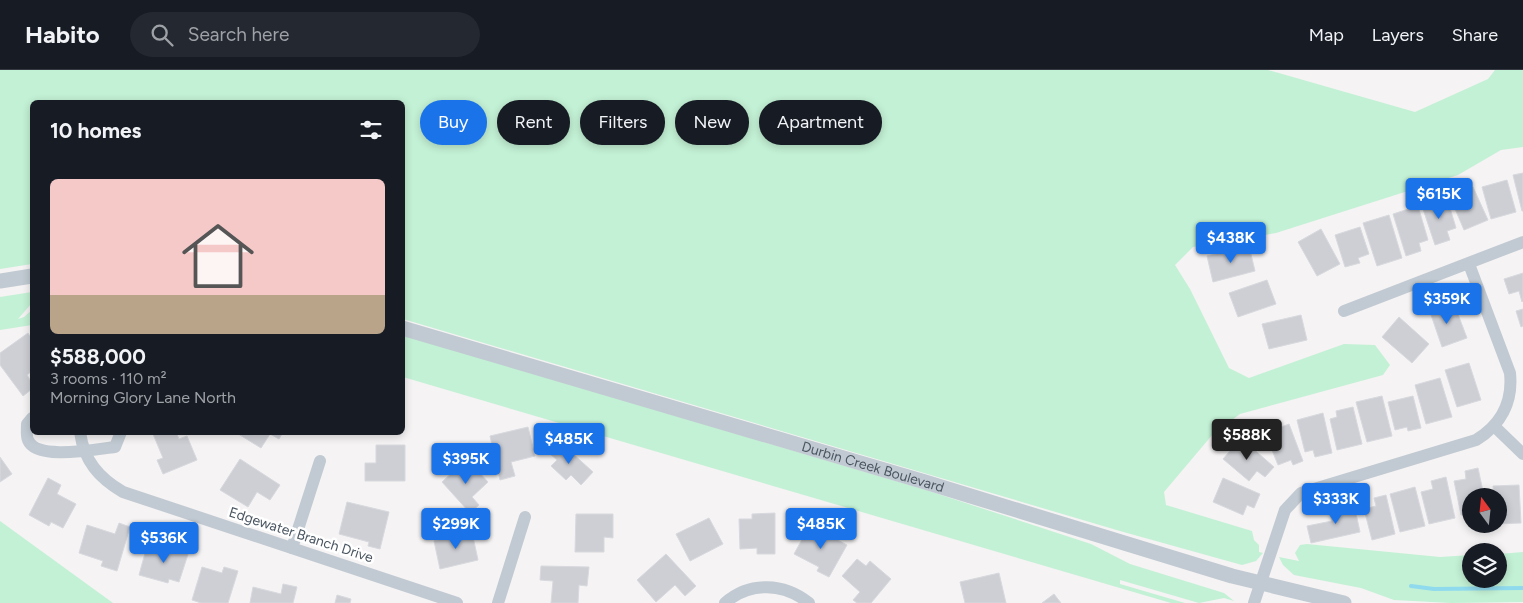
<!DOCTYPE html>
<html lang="en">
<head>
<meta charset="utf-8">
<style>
	body { margin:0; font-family:Figtree,sans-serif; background:#242831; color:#f1f3f6; height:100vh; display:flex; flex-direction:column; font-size:19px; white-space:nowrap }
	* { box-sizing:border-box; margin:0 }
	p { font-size:16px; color:#9ea1a6 }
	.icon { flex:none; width:28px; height:28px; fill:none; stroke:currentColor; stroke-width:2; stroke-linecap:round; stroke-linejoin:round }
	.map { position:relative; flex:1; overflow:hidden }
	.side { position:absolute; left:30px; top:30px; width:375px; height:335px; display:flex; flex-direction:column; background:#171b24; border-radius:8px; box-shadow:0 2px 8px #0003 }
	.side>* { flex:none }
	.top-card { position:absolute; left:420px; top:30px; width:475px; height:45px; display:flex; gap:10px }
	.needle { width:32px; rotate:345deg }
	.tools { position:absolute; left:1462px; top:418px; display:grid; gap:10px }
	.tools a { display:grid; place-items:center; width:45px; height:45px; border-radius:50%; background:#171b24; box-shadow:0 2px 8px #0003; font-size:25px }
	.price { position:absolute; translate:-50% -42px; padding:0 11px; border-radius:5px; background:#1a73e8; color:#fff; font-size:16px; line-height:32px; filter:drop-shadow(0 1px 2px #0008) }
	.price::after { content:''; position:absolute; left:50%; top:30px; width:15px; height:11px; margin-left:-8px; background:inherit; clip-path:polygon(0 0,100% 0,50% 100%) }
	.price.on { background:#222; color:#fff }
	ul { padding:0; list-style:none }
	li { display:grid; align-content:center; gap:10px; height:265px; padding:0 20px }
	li+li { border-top:1px solid #363941 }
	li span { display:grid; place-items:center; height:155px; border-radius:8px; color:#555 }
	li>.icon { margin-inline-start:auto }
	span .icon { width:90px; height:90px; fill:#fffc; stroke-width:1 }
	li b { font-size:21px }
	h2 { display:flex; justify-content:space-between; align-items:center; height:60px; padding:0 20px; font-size:21px }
	.chip { padding:0 18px; border-radius:22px; background:#171b24; box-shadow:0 2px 8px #0003; font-size:18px; line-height:45px }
	.chip.on { background:#1a73e8; color:#fff }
	header { display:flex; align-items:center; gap:30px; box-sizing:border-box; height:70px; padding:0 25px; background:#171b24; border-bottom:1px solid #363941 }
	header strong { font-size:24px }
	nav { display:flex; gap:28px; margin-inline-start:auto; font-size:18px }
	.search { width:350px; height:45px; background:#242831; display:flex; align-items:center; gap:12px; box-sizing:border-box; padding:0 18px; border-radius:28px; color:#9ea1a6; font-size:19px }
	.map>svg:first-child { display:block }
	.green { fill:#c3f1d5 }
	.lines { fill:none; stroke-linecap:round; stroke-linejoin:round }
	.stream { stroke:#90daee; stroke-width:4 }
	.building { fill:#cdcfd5; stroke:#d7d9de }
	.minor { stroke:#c1cad2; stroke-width:12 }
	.tertiary { stroke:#c1cad2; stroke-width:15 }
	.labels { text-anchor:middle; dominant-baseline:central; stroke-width:5; stroke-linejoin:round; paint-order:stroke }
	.street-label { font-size:14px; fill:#4a5661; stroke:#fff }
</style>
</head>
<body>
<header>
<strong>Habito</strong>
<div class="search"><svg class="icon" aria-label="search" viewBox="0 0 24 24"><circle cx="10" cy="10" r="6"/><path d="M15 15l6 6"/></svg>Search here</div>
<nav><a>Map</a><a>Layers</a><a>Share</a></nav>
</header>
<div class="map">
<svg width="1523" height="533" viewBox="0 0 1523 533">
	<rect width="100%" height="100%" fill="#f5f3f3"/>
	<g class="green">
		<path d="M 0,0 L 1268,0 L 1415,42 L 1488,9 L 1495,0 L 1523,0 L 1523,77 L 1501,80 L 1458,105 L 1276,163 L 1193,177 L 1175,195 L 1190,219 L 1229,298 L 1249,308 L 1344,274 L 1375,275 L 1390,295 L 1383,305 L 1240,344 L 1213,364 L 1164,422 L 1166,435 L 1252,461 L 1254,470 L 1259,475 L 1259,482 L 1263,483 L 1256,491 L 1242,495 L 1120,461 L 403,249 L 402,32 L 32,32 L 32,194 L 0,199 Z"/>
		<path d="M 32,222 L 32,233 L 18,249 L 24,247 L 32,240 L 32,255 L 0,260 L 0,227 Z"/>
		<path d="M 402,265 L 926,420 L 1091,474 L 1130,494 L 1224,523 L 1234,531 L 1224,528 L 1199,533 L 1120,510 L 1120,514 L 1185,533 L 1171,533 L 403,307 Z"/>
		<path d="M 0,451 L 113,533 L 0,533 Z"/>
		<path d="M 1307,474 L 1440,487 L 1471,485 L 1471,509 L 1499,509 L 1499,484 L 1523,482 L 1523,532 L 1451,533 L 1394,530 L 1361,518 L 1294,505 L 1283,495 L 1279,487 L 1299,491 L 1295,483 L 1300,475 Z"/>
	</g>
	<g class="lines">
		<path class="stream" d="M 1411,516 L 1434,519 L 1523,518"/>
	</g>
	<g class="building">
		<path d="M 1523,103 L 1523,141 L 1522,141 L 1513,105 Z"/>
		<path d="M 1507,110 L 1516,142 L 1491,149 L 1482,117 Z"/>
		<path d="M 1473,117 L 1488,150 L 1464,160 L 1450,127 Z"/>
		<path d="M 1447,128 L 1456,158 L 1447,161 L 1450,170 L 1435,175 L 1422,136 Z"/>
		<path d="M 1418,136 L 1428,170 L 1419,173 L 1421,181 L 1406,186 L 1393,144 Z"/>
		<path d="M 1389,145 L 1402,188 L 1377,196 L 1363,153 Z"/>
		<path d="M 1360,157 L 1369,184 L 1358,188 L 1360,193 L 1345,197 L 1335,165 Z"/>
		<path d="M 1321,159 L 1340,194 L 1317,206 L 1298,172 Z"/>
		<path d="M 1249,176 L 1255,201 L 1213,212 L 1207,186 Z"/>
		<path d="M 1523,203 L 1523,231 L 1522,232 L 1519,221 L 1509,224 L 1504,209 Z"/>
		<path d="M 1267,210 L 1276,234 L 1238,247 L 1229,223 Z"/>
		<path d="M 1440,231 L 1445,243 L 1456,239 L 1467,268 L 1442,277 L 1428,236 Z"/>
		<path d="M 1523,239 L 1523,256 L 1521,257 L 1516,241 Z"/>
		<path d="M 1301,245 L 1307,270 L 1269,279 L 1262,254 Z"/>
		<path d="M 1399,247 L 1429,274 L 1412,293 L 1382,267 Z"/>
		<path d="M 28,263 L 32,269 L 32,301 L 27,305 L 32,313 L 32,319 L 23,326 L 0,295 L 0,283 Z"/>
		<path d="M 1469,293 L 1481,330 L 1457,337 L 1445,300 Z"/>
		<path d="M 1440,308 L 1452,347 L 1426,354 L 1415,315 Z"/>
		<path d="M 1382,326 L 1392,366 L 1367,372 L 1356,332 Z"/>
		<path d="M 1413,326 L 1421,358 L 1408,361 L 1407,357 L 1395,360 L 1388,332 Z"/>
		<path d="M 1353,337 L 1362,374 L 1337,380 L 1330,349 L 1337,347 L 1336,341 Z"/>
		<path d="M 1323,343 L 1332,383 L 1315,387 L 1313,380 L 1305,382 L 1297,350 Z"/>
		<path d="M 1289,354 L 1303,391 L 1293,395 L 1291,390 L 1278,395 L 1265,363 Z"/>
		<path d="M 528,357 L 535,386 L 511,392 L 515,406 L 500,410 L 490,366 Z"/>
		<path d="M 158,362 L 176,362 L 179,369 L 187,366 L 197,390 L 163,404 L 157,390 L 163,388 L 153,364 Z"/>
		<path d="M 235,362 L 283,362 L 279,369 L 270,364 L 261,378 Z"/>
		<path d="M 1241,368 L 1274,397 L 1265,407 L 1257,401 L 1249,411 L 1223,389 Z"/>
		<path d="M 560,372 L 593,402 L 581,415 L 571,405 L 566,410 L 551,396 L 557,390 L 549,383 Z"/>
		<path d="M 376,375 L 405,375 L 405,411 L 365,411 L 365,393 L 376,393 Z"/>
		<path d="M 0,387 L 12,404 L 0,412 Z"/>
		<path d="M 240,389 L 280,415 L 270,430 L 257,422 L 248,437 L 220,420 Z"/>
		<path d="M 467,389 L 488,412 L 472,427 L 479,435 L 470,443 L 442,412 Z"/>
		<path d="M 1478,398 L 1484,426 L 1471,426 L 1471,443 L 1461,445 L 1454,411 L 1466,409 L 1465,401 Z"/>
		<path d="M 1446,407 L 1455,448 L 1429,454 L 1421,422 L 1433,419 L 1431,411 Z"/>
		<path d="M 48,408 L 61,415 L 57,424 L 76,434 L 63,458 L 51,452 L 49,456 L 29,445 Z"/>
		<path d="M 1223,408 L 1260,424 L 1254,438 L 1247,435 L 1243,445 L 1213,432 Z"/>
		<path d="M 1519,415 L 1521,453 L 1495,454 L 1499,454 L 1499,426 L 1494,426 L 1493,416 Z"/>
		<path d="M 1415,417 L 1425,456 L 1400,462 L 1390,424 Z"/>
		<path d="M 1386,425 L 1395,464 L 1372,470 L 1364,439 L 1376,436 L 1374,428 Z"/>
		<path d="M 347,432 L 389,442 L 380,479 L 368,476 L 369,472 L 339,464 Z"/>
		<path d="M 1354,434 L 1360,462 L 1311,473 L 1307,456 L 1332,451 L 1329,440 Z"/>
		<path d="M 775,443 L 775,484 L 757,484 L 757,478 L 740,479 L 739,449 L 752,449 L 752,444 Z"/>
		<path d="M 576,444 L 613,444 L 613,468 L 604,467 L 604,482 L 575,482 Z"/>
		<path d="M 709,448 L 723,474 L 690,491 L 676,464 Z"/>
		<path d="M 119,453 L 130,457 L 117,501 L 101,496 L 103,491 L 79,483 L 87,455 L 115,464 Z"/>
		<path d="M 810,455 L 847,475 L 829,507 L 817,501 L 819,497 L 794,484 Z"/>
		<path d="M 472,462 L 478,490 L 440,499 L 434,471 Z"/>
		<path d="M 177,474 L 190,478 L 179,512 L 169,509 L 168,513 L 139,505 L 147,476 L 174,484 Z"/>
		<path d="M 666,484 L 696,516 L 685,526 L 675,515 L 656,532 L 637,510 Z"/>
		<path d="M 857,489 L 866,496 L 870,491 L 891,509 L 871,533 L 857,533 L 853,530 L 860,522 L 842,506 Z"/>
		<path d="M 541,496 L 589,497 L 587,516 L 579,515 L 578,533 L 551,533 L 553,511 L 540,510 Z"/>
		<path d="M 202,497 L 222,503 L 224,497 L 238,501 L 228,533 L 201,533 L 192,530 Z"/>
		<path d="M 999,503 L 1006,533 L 965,533 L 960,512 Z"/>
		<path d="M 283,514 L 297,517 L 293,533 L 250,533 L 253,517 L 281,524 Z"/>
		<path d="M 1054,524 L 1061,533 L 1042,533 Z"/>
		<path d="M 337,525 L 351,529 L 350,533 L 335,533 Z"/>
	</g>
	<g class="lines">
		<g class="minor">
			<path d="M 1344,241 L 1523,172"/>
			<path d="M 32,348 L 27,354 C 27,359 26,366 28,370 C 36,391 96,379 115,377 L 121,362"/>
			<path d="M 1494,356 L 1523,384"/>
			<path d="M 80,362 C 84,391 99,408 123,422 L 457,533"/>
			<path d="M 292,478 L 320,391"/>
			<path d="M 498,533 L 525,447"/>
			<path d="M 725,533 C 750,511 784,513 809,533"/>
			<path d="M 1254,533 L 1285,440 L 1301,423 L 1476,370 C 1501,355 1513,332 1510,303 L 1469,194"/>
		</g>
		<g class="tertiary">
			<path d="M 0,211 L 32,206"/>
			<path id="s1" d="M 402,258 L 925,412 L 1232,506 L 1344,533"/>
		</g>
	</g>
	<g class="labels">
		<g class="street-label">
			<text stroke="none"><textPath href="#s1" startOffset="491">Durbin Creek Boulevard</textPath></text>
			<text transform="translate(301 465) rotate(18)">Edgewater Branch Drive</text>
		</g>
	</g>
</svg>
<div class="tools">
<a><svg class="needle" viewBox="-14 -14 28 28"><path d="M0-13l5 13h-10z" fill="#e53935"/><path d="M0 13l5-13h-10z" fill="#9ea1a6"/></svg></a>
<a><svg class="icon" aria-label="layers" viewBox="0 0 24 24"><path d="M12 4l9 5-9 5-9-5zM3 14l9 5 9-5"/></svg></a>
</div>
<b class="price" style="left:1439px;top:150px">$615K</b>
<b class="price" style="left:1231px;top:194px">$438K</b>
<b class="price" style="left:1447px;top:255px">$359K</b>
<b class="price on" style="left:1247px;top:391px">$588K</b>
<b class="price" style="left:569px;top:395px">$485K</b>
<b class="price" style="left:466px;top:415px">$395K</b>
<b class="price" style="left:1336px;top:455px">$333K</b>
<b class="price" style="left:456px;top:480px">$299K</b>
<b class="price" style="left:821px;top:480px">$485K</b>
<b class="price" style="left:164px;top:494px">$536K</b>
<div class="top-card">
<a class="chip on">Buy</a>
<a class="chip">Rent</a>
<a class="chip">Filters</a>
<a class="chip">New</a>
<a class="chip">Apartment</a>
</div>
<section class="side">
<h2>10 homes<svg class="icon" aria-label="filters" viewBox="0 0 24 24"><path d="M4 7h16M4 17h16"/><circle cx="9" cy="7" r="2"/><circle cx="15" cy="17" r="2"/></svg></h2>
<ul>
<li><span style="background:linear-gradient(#f6c9c9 75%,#b9a48a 0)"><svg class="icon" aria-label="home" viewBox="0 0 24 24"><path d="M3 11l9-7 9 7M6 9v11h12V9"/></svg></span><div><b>$588,000</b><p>3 rooms · 110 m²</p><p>Morning Glory Lane North</p></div></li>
</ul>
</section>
</div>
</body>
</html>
